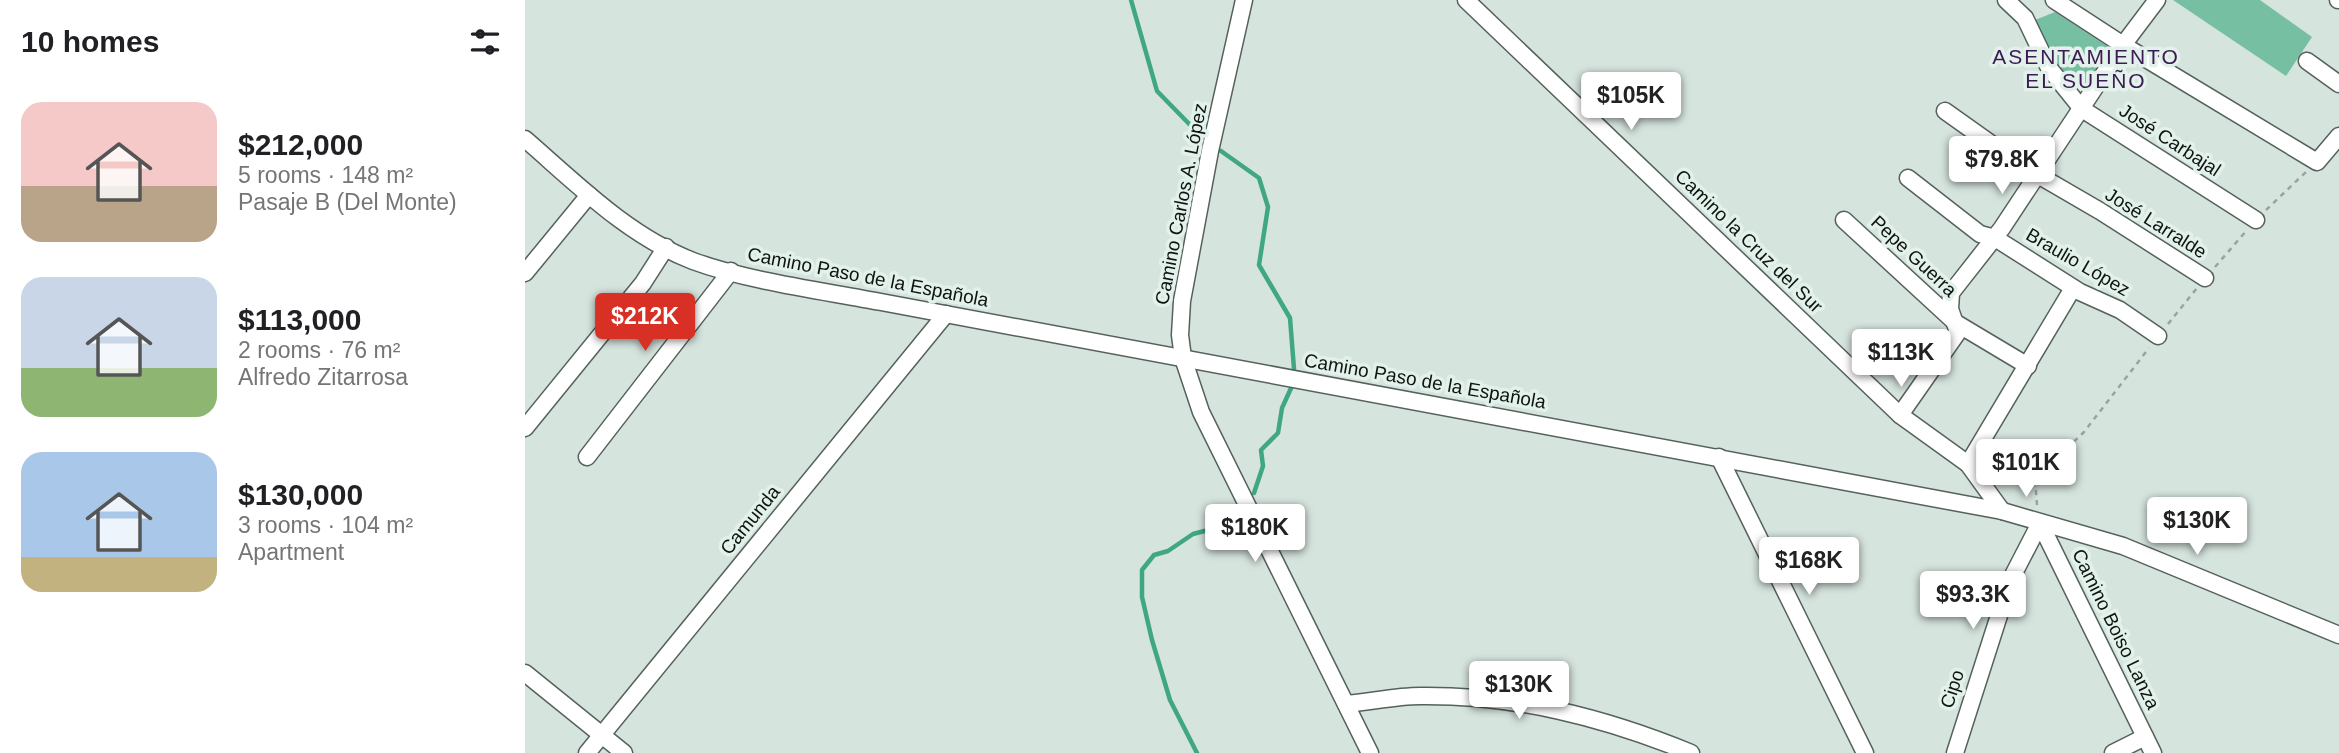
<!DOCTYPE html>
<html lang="en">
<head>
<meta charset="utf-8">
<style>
	body { margin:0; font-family:Arial,sans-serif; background:#f6f6f6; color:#202124; height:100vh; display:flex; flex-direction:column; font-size:26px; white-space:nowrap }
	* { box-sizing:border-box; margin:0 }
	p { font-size:23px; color:#757577 }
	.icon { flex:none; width:38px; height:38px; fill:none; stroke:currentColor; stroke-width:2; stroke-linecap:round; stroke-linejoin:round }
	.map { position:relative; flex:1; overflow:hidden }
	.side { display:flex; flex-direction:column; background:#fff; width:525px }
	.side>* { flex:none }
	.price { position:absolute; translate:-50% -60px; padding:0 16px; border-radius:7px; background:#fff; color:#222; font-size:23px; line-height:46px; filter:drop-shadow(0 2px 4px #0008) }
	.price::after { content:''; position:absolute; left:50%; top:42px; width:21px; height:16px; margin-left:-10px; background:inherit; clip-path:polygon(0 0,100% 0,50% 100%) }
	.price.on { background:#d93025; color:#fff }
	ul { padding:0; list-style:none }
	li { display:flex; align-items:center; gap:21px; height:175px; padding:0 21px }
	li span { display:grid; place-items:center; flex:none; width:196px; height:140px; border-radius:21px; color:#555 }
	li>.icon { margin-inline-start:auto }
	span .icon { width:84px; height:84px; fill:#fffc; stroke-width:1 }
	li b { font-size:30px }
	h2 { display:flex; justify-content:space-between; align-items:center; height:84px; padding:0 21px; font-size:30px }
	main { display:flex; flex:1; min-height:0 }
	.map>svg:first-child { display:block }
	.green { fill:#77bfa3 }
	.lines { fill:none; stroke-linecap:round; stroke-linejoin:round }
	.stream { stroke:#3fa784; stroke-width:4.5 }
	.minor-casing { stroke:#55615c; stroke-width:19 }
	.path { stroke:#99a49f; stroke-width:2.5; stroke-dasharray:5 5; stroke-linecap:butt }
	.minor { stroke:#fff; stroke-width:16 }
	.labels { text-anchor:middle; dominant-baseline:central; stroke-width:7; stroke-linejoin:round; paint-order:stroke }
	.street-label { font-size:19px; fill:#0f1412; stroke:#e3f1eb }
	.neighbourhood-label { font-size:21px; letter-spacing:2px; fill:#3b1b53; stroke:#e3f1eb }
</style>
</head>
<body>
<main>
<section class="side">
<h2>10 homes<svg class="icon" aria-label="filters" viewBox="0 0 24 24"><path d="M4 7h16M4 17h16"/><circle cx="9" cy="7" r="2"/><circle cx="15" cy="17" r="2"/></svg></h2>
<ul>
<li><span style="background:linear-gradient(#f6c9c9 60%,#b9a48a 0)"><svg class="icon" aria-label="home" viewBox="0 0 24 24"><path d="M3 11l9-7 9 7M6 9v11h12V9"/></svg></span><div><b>$212,000</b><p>5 rooms · 148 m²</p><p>Pasaje B (Del Monte)</p></div></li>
<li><span style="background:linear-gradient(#c9d6e8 65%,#8fb573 0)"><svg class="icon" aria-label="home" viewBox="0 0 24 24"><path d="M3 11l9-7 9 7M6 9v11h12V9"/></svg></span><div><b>$113,000</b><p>2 rooms · 76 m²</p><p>Alfredo Zitarrosa</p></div></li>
<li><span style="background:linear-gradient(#a9c7e8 75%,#c2b280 0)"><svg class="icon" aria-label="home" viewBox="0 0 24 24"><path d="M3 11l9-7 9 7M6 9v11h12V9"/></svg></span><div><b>$130,000</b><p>3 rooms · 104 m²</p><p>Apartment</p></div></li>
</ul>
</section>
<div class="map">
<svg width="1814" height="753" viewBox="0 0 1814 753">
	<rect width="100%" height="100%" fill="#d6e4de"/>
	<g class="green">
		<path d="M 1648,0 L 1735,0 L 1787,37 L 1761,76 Z"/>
		<path d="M 1530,12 L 1585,48 L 1557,90 L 1538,74 L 1510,20 Z"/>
	</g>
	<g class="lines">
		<g class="stream">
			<path d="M 606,0 L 632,91 L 671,131"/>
			<path d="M 696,151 L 734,178 L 743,207 L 734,265 L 765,318 L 769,369"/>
			<path d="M 729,493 L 738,466 L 736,450 L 753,433 L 757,408 L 767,386"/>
			<path d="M 672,753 L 645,700 L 627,640 L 617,597 L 617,570 L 629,555 L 643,551 L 668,534 L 687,529 L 711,510"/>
		</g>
		<g class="minor-casing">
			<g id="minor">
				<path d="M 719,0 L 685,151 L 657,301 L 655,335 L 658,358 L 676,412 L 845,753"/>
				<path d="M 941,0 L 1375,415 L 1443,464 L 1477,511"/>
				<path d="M 1481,0 L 1500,18 L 1524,68 L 1557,109 L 1731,220"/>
				<path d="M 1529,0 L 1598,45 L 1792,162 L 1814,136"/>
				<path d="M 1813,0 L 1814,0"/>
				<path d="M 1782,61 L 1814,84"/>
				<path d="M 1420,111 L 1496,165 L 1575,211 L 1680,278"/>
				<path d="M 0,139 C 52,184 103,236 168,261 C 222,281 299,291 356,302 L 1477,511 L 1598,546 L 1814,635"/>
				<path d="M 1383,178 L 1455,234 L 1470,238 L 1555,292 L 1595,310 L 1633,336"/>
				<path d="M 1319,220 L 1431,323 L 1503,366"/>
				<path d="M 0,273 L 64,195"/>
				<path d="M 1375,415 L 1433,332 L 1425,309 L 1426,293 L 1477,228 L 1598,45 L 1632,0"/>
				<path d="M 0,428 L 118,283 L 141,247"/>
				<path d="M 62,457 L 206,271"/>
				<path d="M 1194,457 L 1340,753"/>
				<path d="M 1443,464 L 1548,288"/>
				<path d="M 1515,523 L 1628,753"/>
				<path d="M 0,673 L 99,753"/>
				<path d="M 821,704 C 845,702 871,696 895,696 C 991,695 1078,717 1166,753"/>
				<path d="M 62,753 L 421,314"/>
				<path d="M 1430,753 L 1485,581 L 1515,523"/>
				<path d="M 1588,753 L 1620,737"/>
			</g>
		</g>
		<g class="path">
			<path d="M 1741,210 L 1782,171"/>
			<path d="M 1690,267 L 1722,230"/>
			<path d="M 1643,324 L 1672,288"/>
			<path d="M 1512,505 L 1510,479 L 1559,432 L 1624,348"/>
		</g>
		<use href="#minor" class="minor"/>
	</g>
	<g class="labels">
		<g class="street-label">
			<text transform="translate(1645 140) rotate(33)">José Carbajal</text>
			<text transform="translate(656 204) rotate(-79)">Camino Carlos A. López</text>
			<text transform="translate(1631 223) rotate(32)">José Larralde</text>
			<text transform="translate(1224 241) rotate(44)">Camino la Cruz del Sur</text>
			<text transform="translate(1389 256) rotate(43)">Pepe Guerra</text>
			<text transform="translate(1553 262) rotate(30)">Braulio López</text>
			<text transform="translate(343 277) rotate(11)">Camino Paso de la Española</text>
			<text transform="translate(900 381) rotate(10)">Camino Paso de la Española</text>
			<text transform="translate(225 520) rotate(-51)">Camunda</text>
			<text transform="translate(1591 629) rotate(64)">Camino Boiso Lanza</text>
			<text transform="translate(1427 689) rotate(-72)">Cipo</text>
		</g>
		<g class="neighbourhood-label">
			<text x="1561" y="56">ASENTAMIENTO<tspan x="1561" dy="24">EL SUEÑO</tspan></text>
		</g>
	</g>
</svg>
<b class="price" style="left:1106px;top:132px">$105K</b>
<b class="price" style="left:1477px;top:196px">$79.8K</b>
<b class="price on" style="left:120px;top:353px">$212K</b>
<b class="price" style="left:1376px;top:389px">$113K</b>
<b class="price" style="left:1501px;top:499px">$101K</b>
<b class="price" style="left:1672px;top:557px">$130K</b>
<b class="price" style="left:730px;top:564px">$180K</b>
<b class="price" style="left:1284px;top:597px">$168K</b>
<b class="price" style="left:1448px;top:631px">$93.3K</b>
<b class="price" style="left:994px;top:721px">$130K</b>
</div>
</main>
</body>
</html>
